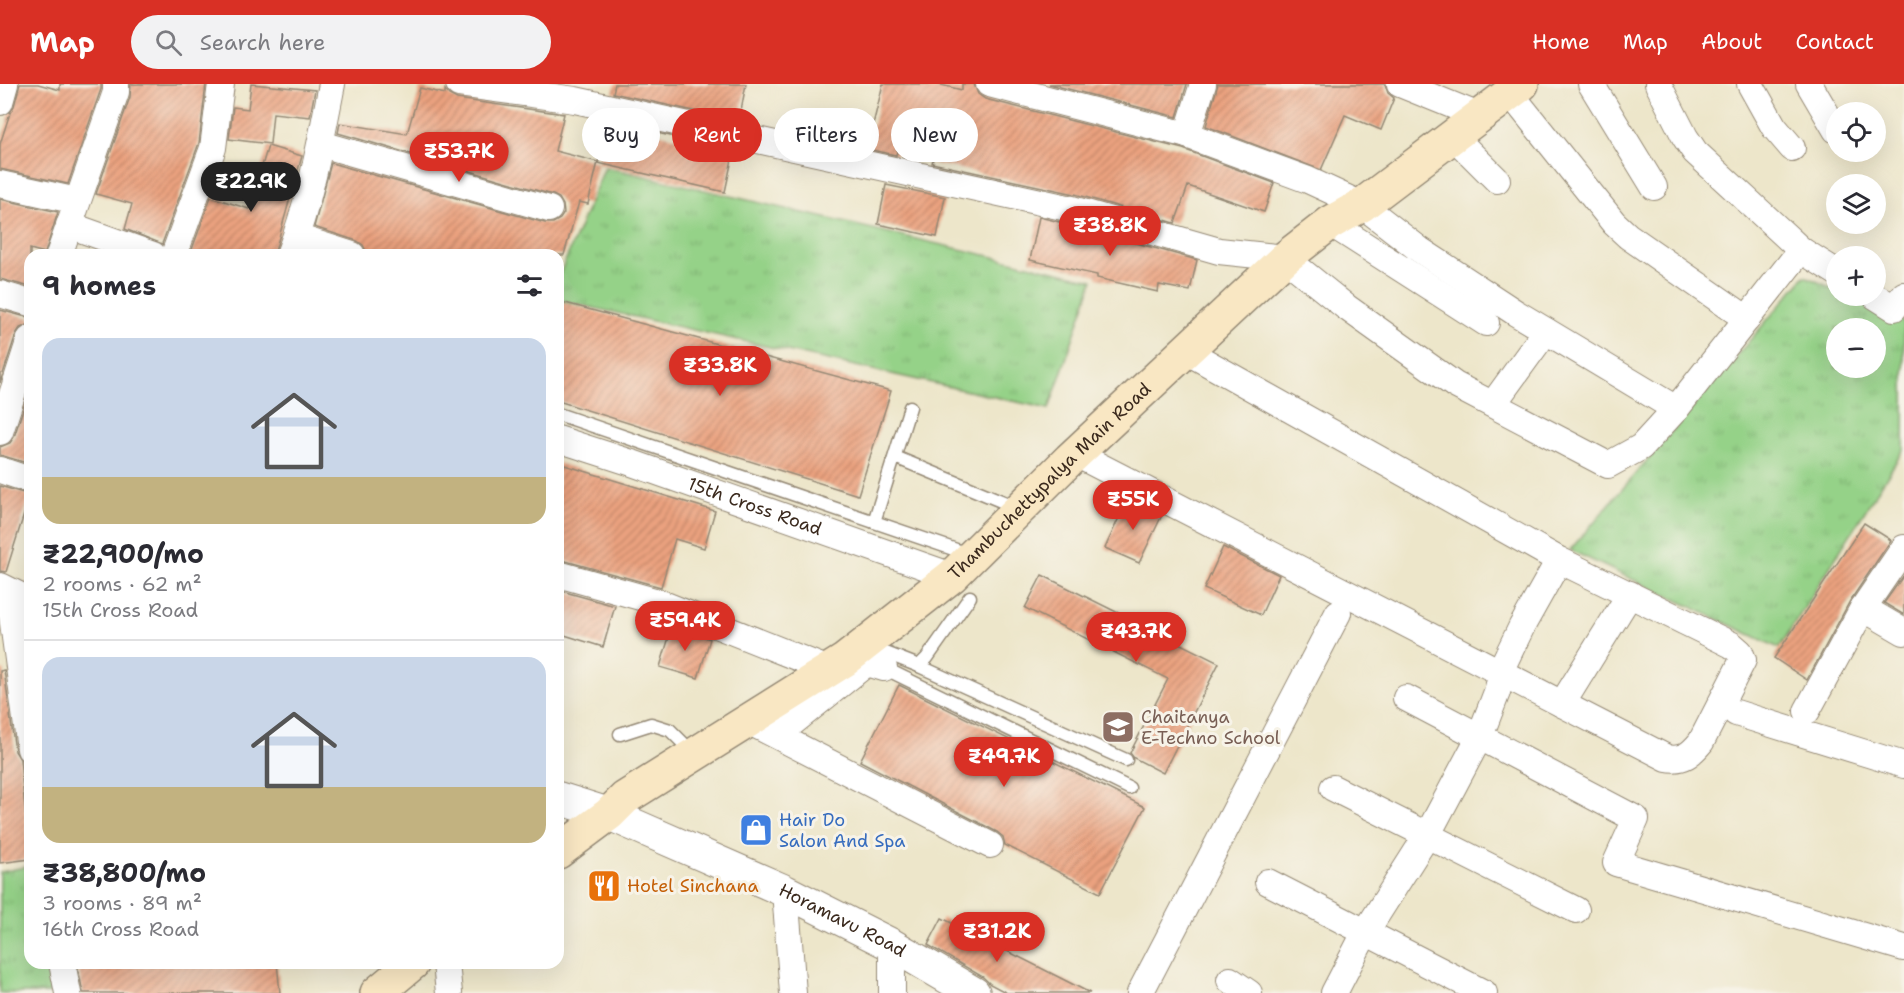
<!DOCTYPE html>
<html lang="en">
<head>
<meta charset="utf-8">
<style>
	body { margin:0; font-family:"Shantell Sans",sans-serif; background:#f2f2f3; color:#2b2b33; height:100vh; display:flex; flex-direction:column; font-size:22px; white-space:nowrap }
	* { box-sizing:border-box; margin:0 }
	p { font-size:20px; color:#7c7c81 }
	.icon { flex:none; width:33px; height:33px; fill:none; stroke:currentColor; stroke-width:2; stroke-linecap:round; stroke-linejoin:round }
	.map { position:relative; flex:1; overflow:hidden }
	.drawer { position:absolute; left:24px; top:165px; width:540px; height:720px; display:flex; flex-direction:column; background:#fff; border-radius:18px; box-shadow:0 6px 24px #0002 }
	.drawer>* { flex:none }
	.banner { position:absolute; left:582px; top:24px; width:570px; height:54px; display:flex; gap:12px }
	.tools { position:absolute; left:1826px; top:18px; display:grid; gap:12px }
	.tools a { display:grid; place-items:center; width:60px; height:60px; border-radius:50%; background:#fff; box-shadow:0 6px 24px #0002; font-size:30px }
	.price { position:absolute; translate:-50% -51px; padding:0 14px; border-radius:21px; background:#d93025; color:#fff; font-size:20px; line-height:39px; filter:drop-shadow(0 2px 3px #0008) }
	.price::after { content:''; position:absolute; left:50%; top:36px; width:18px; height:14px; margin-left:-9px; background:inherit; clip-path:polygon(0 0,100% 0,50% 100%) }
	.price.active { background:#222; color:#fff }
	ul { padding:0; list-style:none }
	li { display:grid; align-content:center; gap:12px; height:318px; padding:0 18px }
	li+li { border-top:2px solid #e1e1e2 }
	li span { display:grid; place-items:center; height:186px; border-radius:18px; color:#555 }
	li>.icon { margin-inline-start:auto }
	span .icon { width:108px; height:108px; fill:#fffc; stroke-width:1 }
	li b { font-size:26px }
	h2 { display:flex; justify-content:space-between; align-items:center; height:72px; padding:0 18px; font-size:26px }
	.tag { padding:0 21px; border-radius:27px; background:#fff; box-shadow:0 6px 24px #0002; font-size:21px; line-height:54px }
	.tag.active { background:#d93025; color:#fff }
	header { display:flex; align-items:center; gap:36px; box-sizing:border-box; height:84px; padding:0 30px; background:#d93025; color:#fff }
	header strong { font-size:28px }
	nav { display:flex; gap:33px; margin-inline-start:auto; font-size:21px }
	.search { width:420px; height:54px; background:#f2f2f3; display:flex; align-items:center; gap:15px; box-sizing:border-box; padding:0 21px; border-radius:33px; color:#7c7c81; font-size:22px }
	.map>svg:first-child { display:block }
	.grass { fill:url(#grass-tufts); stroke:#687e53; stroke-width:1.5; fill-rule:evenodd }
	.building { fill:url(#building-hatch) }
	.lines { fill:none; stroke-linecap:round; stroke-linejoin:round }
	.service-casing { stroke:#948874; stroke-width:15 }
	.minor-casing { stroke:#948874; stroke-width:28 }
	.tertiary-casing { stroke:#948874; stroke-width:34 }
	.secondary-casing { stroke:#948874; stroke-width:36 }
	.service { stroke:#fff; stroke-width:12 }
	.minor { stroke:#fff; stroke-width:26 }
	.tertiary { stroke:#fff; stroke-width:32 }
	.secondary { stroke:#f9e7c3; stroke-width:33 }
	.labels { text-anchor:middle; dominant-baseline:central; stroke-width:6; stroke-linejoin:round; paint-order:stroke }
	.street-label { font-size:18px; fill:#3b2a1e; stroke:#f7f3e8 }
	.education-label { font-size:18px; fill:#785e54; stroke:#f7f3e8; text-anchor:start }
	.shop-label { font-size:18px; fill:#366cbe; stroke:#f7f3e8; text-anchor:start }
	.food-label { font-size:18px; fill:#c56008; stroke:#f7f3e8; text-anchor:start }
</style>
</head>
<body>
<header>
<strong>Map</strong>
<div class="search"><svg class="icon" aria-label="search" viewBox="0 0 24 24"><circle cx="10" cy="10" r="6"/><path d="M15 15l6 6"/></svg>Search here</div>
<nav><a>Home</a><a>Map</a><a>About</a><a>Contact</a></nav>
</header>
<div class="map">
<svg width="1904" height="909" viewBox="0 0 1904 909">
	<defs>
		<pattern id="grass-tufts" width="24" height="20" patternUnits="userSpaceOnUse" patternTransform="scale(1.5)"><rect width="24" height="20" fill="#95d288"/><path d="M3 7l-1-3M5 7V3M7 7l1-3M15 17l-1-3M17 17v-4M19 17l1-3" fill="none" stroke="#81b475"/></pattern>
		<pattern id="building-hatch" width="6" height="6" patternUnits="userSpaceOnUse" patternTransform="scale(1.5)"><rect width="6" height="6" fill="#eba27f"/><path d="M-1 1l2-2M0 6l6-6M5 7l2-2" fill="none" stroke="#c08467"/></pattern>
	</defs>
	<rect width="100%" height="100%" fill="#f7f3e8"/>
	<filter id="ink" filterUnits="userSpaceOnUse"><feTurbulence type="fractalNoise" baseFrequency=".0167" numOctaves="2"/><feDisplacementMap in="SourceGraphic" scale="12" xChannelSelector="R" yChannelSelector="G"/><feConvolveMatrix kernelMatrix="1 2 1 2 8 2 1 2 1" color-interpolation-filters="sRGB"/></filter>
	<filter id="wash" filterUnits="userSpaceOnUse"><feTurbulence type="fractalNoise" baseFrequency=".008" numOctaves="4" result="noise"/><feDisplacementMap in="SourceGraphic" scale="24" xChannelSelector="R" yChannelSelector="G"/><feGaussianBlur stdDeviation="1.35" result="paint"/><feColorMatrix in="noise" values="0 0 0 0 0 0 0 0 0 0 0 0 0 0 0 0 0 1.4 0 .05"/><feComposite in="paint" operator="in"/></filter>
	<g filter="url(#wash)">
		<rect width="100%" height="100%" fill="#ede6ca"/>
		<g class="grass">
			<path d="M 605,83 L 1093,196 L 1049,325 L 558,216 L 558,194 Z"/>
			<path d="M 1805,192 L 1836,206 L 1836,212 L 1847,212 L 1904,238 L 1904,365 L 1779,564 L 1570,466 ZM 1836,244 L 1875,244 L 1875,284 L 1836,284 Z"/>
			<path d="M 30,782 L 30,879 L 48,879 L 52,909 L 0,909 L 0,788 Z"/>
		</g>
		<g id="blocks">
			<g class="building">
				<path d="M 20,0 L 38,0 L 60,6 L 60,0 L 101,0 L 101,5 L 68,100 L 0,85 L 0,60 L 10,29 L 14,22 Z"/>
				<path d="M 131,0 L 206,0 L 199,59 L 162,160 L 125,145 L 132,120 L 96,110 L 130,13 Z"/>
				<path d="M 251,0 L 315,6 L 310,33 L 273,29 L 270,60 L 229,55 L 233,23 L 248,25 Z"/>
				<path d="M 615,0 L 746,0 L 739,37 L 613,9 Z"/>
				<path d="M 883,0 L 937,0 L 962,6 L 962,0 L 974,0 L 978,10 L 985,15 L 1183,65 L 1274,99 L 1264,128 L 1188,102 L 1175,139 L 1075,110 L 932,79 L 942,41 L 906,33 L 896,71 L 867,65 Z"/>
				<path d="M 1049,0 L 1187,0 L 1177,33 Z"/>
				<path d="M 1218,0 L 1385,0 L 1388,9 L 1394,14 L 1381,46 L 1345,31 L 1321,86 L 1206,42 Z"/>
				<path d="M 420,4 L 445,10 L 445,6 L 449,11 L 457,15 L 564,30 L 555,67 L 598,78 L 588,120 L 579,118 L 564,171 L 381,171 L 366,167 L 363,161 L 357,157 L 314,143 L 331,79 L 545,139 L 553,139 L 560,135 L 564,129 L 563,121 L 559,114 L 553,111 L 338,49 L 340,39 L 407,50 Z"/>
				<path d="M 607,38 L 734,66 L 725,108 L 598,79 Z"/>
				<path d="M 268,62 L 302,72 L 274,171 L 190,171 L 211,113 L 249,125 Z"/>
				<path d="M 886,101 L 945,113 L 937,153 L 878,140 Z"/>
				<path d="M 0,115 L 58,128 L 45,169 L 30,165 L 30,203 L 0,195 Z"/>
				<path d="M 1039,133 L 1068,140 L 1197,176 L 1190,207 L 1159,201 L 1158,208 L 1097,194 L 1097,191 L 1030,176 Z"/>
				<path d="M 558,217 L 891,307 L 858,411 L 558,317 Z"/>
				<path d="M 0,226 L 30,234 L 30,240 L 20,244 L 16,250 L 0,299 Z"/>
				<path d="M 30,304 L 30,380 L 0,371 L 0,363 L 10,359 L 14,353 Z"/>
				<path d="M 558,379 L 715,427 L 704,464 L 675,455 L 661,503 L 558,475 Z"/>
				<path d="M 0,402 L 30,411 L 6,488 L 0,487 Z"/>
				<path d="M 1128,414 L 1162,431 L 1139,479 L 1105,464 Z"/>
				<path d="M 1864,439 L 1891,456 L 1850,517 L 1807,596 L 1774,574 Z"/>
				<path d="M 1223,463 L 1279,491 L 1261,531 L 1204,505 Z"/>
				<path d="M 1042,491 L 1219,579 L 1163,689 L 1134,674 L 1130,669 L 1168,595 L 1025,524 Z"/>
				<path d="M 1904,491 L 1904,531 L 1884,519 Z"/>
				<path d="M 558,506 L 615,522 L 603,563 L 558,549 Z"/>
				<path d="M 673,540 L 710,555 L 698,594 L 660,583 Z"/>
				<path d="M 4,586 L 15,667 L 20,675 L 30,775 L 0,779 L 0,587 Z"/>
				<path d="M 899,601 L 1145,723 L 1100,809 L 1005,761 L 1003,753 L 997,748 L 860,677 Z"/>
				<path d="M 942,834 L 1090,909 L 1007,909 L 990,900 L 983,893 L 928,861 Z"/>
				<path d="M 77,879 L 277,879 L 280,909 L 83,909 Z"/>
			</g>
		</g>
	</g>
	<g filter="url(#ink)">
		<use href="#blocks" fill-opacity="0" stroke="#948874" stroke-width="1.5"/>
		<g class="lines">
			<g class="service-casing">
				<g id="service">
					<path d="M 558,330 L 971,471"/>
					<path d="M 895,373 L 1018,424"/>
					<path d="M 874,438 L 910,323"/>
					<path d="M 868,562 L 919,582 L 1126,676"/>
					<path d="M 919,582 L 927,574 L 970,513"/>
					<path d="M 884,584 L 1129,704"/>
					<path d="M 620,650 L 651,640 L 670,646 L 694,670"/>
				</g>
			</g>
			<g class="minor-casing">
				<g id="minor">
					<path d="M 459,0 L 575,16 L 1072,125 L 1219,167 L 1285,174 L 1346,223 L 1455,301 L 1608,381 L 1641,363 L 1676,325 L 1801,166 L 1836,188"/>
					<path d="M 989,0 L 1187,51 L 1308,96 L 1362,121 L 1420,166 L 1516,229 L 1676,325"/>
					<path d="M 1400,0 L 1479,32"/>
					<path d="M 1591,0 L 1654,103"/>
					<path d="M 1658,0 L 1685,53 L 1695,68 L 1801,166"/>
					<path d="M 1750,0 L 1774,43 L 1792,64"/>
					<path d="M 1809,0 L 1836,46"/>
					<path d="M 1510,9 L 1614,139 L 1628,152 L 1747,235"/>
					<path d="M 0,18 L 5,0"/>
					<path d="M 1187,51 L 1203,0"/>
					<path d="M 1453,52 L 1497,96"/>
					<path d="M 321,60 L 549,125"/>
					<path d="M 0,100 L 77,117"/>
					<path d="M 1330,139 L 1486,239"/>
					<path d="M 69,141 L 153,171"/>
					<path d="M 296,153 L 352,171"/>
					<path d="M 59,171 L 116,8 L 116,0"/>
					<path d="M 174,171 L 213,64 L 221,0"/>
					<path d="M 289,171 C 310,117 321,57 332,0"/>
					<path d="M 0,210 L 30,219"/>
					<path d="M 1875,212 L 1894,224 L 1904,211"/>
					<path d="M 1493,320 L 1546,247"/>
					<path d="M 0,348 L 30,255"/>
					<path id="s1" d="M 558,355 L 632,379 L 952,492"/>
					<path d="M 1076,370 L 1667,674 C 1683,677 1691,670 1701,658 L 1743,576 L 1740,568 L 1732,561 L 1559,476 L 1186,267"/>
					<path d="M 0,386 L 30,396"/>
					<path d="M 558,490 L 658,518 L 829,586"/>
					<path d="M 9,509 L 30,665"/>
					<path d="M 1863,524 L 1904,548"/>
					<path d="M 1406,614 L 1636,735 L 1616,779 L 1904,864"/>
					<path d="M 1562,620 L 1630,510"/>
					<path d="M 1807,627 L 1863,524 L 1904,464"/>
					<path d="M 1736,629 L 1904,681"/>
					<path d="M 748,637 L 990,761"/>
					<path d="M 777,651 L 863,582 L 871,580 L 884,584"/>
					<path d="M 1333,704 L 1576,826"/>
					<path d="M 1268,798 L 1484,909"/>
					<path d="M 785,807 L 793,909"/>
					<path d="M 892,861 L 892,909"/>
					<path d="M 62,879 L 68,909"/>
					<path d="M 446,879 L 449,909"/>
					<path d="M 1230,896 L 1249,909"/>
					<path d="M 1140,909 L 1338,529"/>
					<path d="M 1334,909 L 1365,849 L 1428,750 L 1480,652 L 1497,608 L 1505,577 L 1522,542 L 1559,476"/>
				</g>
			</g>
			<g class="tertiary-casing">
				<g id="tertiary">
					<path d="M 0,505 L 30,520"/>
					<path id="s2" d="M 558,714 L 609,730 L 785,807 L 892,861 L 974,909"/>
				</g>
			</g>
			<g class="secondary-casing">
				<g id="secondary">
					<path id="s3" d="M 558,768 L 609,730 L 625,714 L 845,576 L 952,492 L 1070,375 L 1285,174 L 1330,139 L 1362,121 L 1522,0"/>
					<path d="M 377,909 L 413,879"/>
				</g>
			</g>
			<use href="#service" class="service"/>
			<use href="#minor" class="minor"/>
			<use href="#tertiary" class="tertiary"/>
			<use href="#secondary" class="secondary"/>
		</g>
	</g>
	<defs>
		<g id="school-square" transform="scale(1.725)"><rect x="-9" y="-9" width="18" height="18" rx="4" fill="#8d6e63" stroke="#f7f3e8"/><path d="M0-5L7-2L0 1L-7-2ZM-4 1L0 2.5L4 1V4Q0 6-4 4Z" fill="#fff"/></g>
		<g id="shop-square" transform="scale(1.725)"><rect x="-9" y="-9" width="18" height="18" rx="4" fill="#3f7fe0" stroke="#f7f3e8"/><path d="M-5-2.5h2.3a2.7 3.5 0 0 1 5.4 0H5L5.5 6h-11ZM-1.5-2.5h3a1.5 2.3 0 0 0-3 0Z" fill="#fff"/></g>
		<g id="restaurant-square" transform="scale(1.725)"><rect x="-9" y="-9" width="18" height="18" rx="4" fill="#e8710a" stroke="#f7f3e8"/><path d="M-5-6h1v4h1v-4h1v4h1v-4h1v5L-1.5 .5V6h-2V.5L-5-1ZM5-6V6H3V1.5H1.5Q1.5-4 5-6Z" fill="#fff"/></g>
	</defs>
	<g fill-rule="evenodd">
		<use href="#school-square" x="1118" y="643"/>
		<use href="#shop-square" x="756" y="746"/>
		<use href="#restaurant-square" x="604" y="802"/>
	</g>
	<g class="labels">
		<g class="street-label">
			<text stroke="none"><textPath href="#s3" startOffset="618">Thambuchettypalya Main Road</textPath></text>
			<text stroke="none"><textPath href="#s1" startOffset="208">15th Cross Road</textPath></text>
			<text stroke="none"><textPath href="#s2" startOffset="310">Horamavu Road</textPath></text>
		</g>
		<g class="education-label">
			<text x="1141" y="633">Chaitanya<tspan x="1141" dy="21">E-Techno School</tspan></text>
		</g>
		<g class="shop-label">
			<text x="779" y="736">Hair Do<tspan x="779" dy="21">Salon And Spa</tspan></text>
		</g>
		<g class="food-label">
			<text x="627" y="802">Hotel Sinchana</text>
		</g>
	</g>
</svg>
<div class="tools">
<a><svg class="icon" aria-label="locate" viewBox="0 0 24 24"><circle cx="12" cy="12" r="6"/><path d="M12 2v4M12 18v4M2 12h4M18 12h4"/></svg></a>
<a><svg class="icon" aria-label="layers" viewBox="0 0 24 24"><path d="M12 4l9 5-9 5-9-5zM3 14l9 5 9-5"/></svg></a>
<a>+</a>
<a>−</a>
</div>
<b class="price" style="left:459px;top:99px">₹53.7K</b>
<b class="price active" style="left:251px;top:129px">₹22.9K</b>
<b class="price" style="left:1110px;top:173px">₹38.8K</b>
<b class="price" style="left:720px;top:313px">₹33.8K</b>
<b class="price" style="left:1133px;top:447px">₹55K</b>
<b class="price" style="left:685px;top:568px">₹59.4K</b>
<b class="price" style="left:1136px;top:579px">₹43.7K</b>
<b class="price" style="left:1004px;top:704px">₹49.7K</b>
<b class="price" style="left:997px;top:879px">₹31.2K</b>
<div class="banner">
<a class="tag">Buy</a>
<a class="tag active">Rent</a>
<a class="tag">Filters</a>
<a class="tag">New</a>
</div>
<section class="drawer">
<h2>9 homes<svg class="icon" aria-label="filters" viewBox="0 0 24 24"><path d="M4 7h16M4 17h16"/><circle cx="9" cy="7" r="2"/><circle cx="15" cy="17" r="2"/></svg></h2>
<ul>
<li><span style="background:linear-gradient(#c9d6e8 75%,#c2b280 0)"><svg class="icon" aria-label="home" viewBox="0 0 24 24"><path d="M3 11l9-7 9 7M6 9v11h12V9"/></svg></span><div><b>₹22,900/mo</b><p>2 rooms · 62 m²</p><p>15th Cross Road</p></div></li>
<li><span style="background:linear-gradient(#c9d6e8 70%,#c2b280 0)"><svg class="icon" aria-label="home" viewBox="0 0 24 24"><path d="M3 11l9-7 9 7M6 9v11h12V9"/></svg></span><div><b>₹38,800/mo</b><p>3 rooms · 89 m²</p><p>16th Cross Road</p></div></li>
</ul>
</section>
</div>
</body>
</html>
